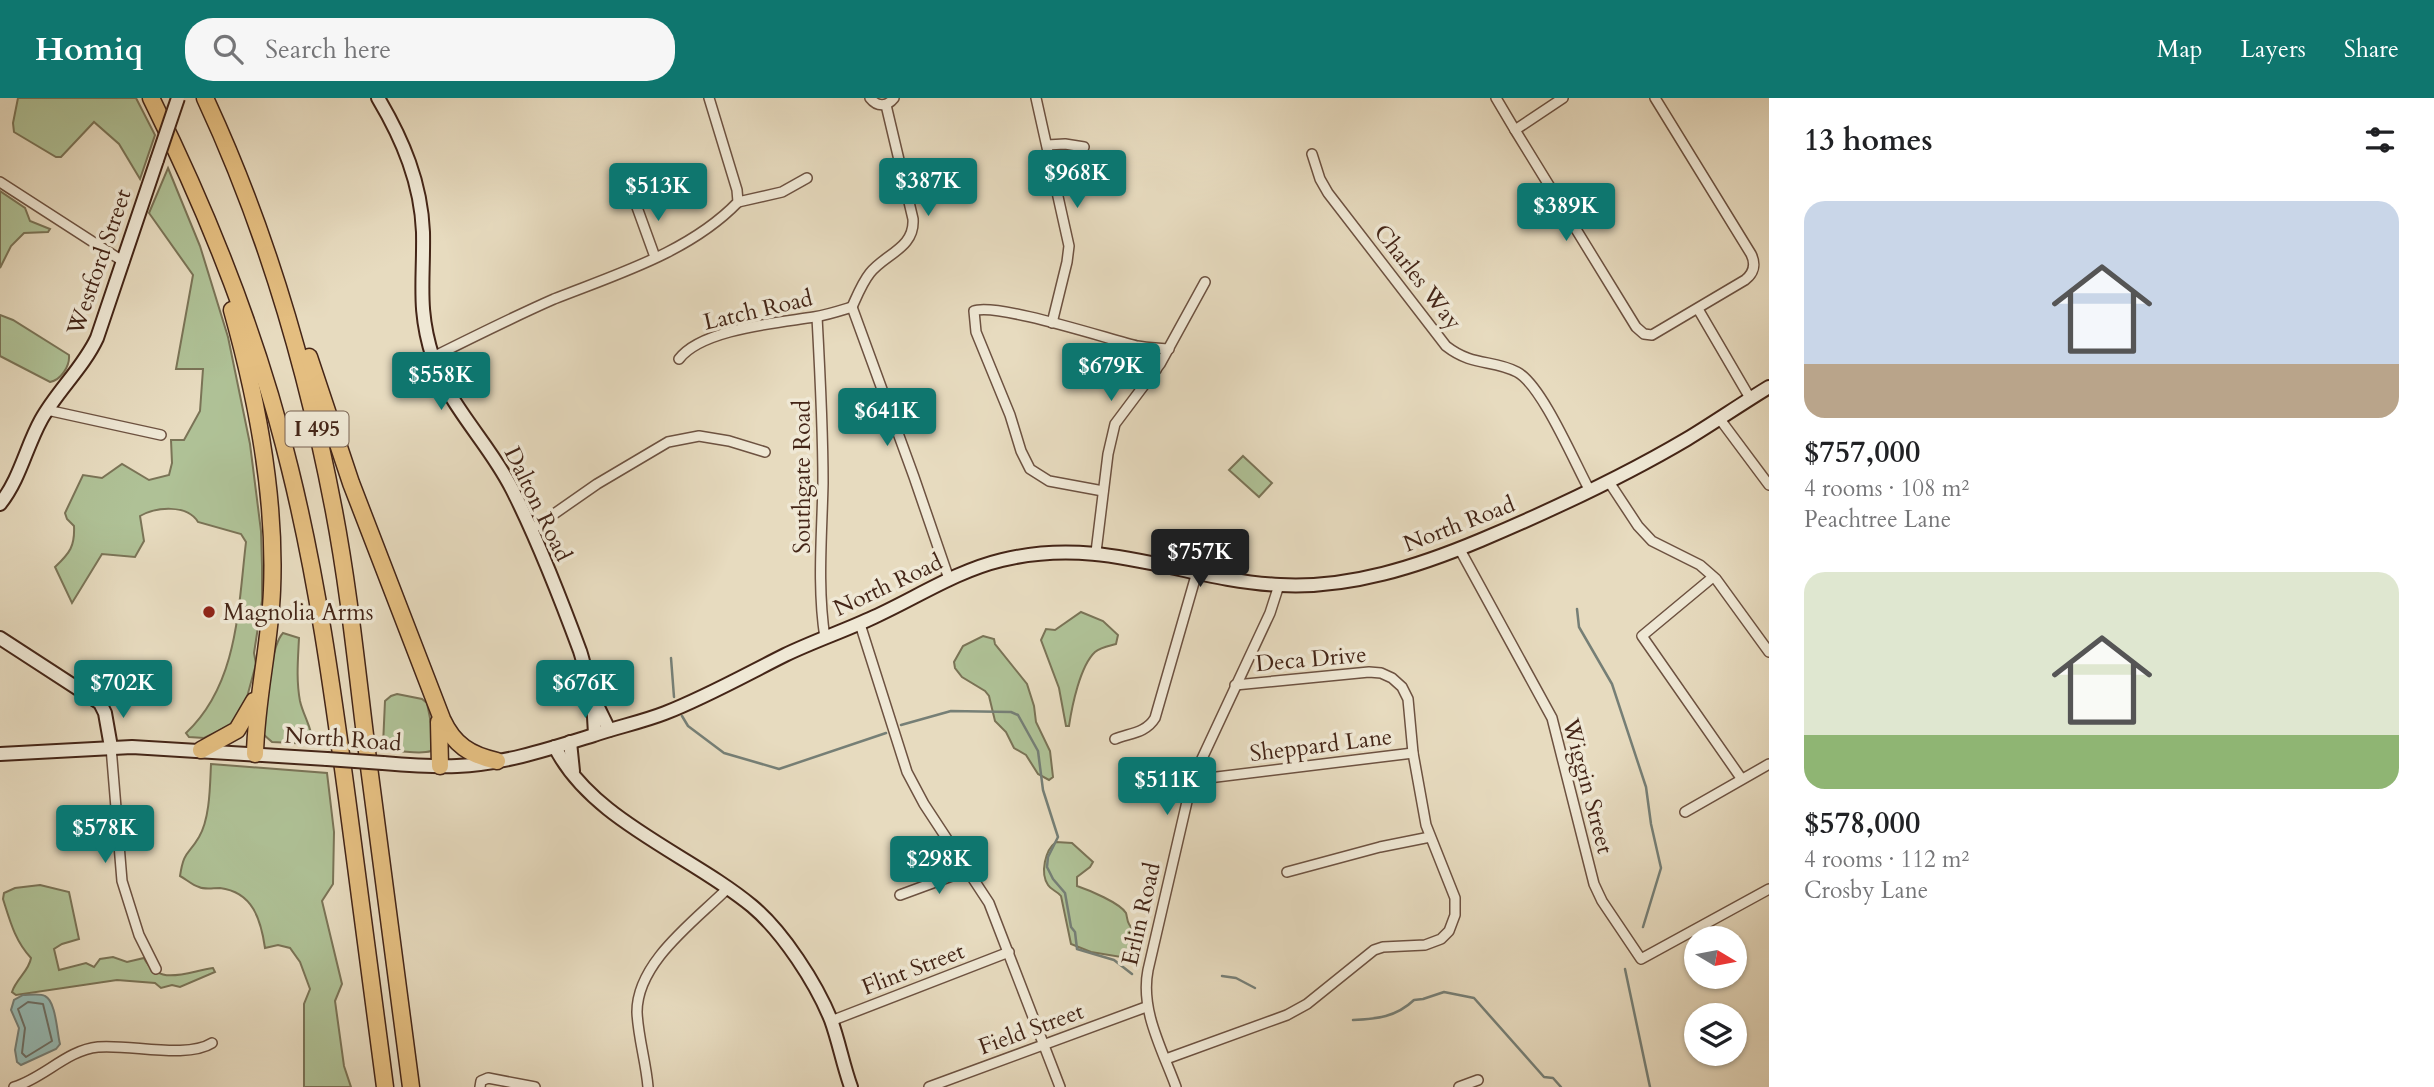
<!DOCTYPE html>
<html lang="en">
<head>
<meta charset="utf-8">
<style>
	body { margin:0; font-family:Cardo,serif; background:#f6f6f6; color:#202124; height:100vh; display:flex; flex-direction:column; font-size:26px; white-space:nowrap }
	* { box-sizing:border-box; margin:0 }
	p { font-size:23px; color:#757577 }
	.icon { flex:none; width:38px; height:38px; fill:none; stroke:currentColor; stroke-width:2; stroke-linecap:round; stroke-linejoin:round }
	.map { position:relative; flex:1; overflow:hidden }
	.sheet { display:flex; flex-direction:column; background:#fff; width:665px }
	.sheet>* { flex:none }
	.needle { width:46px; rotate:100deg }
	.buttons { position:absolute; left:1684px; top:828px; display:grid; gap:14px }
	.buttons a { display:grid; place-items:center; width:63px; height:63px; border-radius:50%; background:#fff; box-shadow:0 2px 5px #0004; font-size:35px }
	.price { position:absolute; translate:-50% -60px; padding:0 16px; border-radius:7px; background:#0f766e; color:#fff; font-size:23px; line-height:46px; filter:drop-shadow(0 2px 4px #0008) }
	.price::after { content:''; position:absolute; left:50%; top:42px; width:21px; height:16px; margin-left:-10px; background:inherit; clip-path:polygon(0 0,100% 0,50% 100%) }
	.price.current { background:#222; color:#fff }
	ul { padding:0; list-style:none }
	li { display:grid; align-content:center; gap:14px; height:371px; padding:0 35px }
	li span { display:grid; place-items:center; height:217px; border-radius:21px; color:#555 }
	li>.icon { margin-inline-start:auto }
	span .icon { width:126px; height:126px; fill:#fffc; stroke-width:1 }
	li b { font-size:30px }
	h2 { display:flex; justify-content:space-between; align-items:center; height:84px; padding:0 35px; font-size:30px }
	header { display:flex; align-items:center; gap:42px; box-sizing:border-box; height:98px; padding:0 35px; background:#0f766e; color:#fff }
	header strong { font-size:33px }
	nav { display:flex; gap:38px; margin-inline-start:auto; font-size:24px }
	.search { width:490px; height:63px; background:#f6f6f6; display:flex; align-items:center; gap:18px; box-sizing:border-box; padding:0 24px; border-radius:28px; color:#757577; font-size:26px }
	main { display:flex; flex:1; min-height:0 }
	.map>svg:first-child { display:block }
	.green { fill:#afc196; stroke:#7a7356; stroke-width:2 }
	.water { fill:#97bbb5; stroke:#767f76; stroke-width:2 }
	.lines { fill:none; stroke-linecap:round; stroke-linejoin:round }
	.shore { stroke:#6e7066; stroke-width:2 }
	.stream { stroke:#767f76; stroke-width:2.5 }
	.street-casing { stroke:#6d5241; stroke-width:12 }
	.secondary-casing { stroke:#442517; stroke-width:16 }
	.highway-casing { stroke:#442517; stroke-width:19 }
	.street { stroke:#efe8d5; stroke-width:9 }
	.secondary { stroke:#efe8d5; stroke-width:12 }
	.highway { stroke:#e4be80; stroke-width:16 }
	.secondary-bridge-casing { stroke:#442517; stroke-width:16; stroke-linecap:butt }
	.secondary-bridge { stroke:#efe8d5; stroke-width:12 }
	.poi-dot { fill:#8f2418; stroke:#efe8d5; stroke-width:2.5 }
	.labels { text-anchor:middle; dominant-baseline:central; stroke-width:7; stroke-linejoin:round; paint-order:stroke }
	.shield { fill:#efe8d5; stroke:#776050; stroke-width:2 }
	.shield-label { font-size:21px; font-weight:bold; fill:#442517 }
	.street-label { font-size:23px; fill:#442517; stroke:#efe8d5 }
	.poi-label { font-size:23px; fill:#442517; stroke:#efe8d5; text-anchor:start }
</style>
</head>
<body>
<header>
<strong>Homiq</strong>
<div class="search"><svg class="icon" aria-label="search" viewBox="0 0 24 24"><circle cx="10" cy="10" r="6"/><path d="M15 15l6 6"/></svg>Search here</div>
<nav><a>Map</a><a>Layers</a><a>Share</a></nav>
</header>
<main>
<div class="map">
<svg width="1769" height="989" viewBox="0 0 1769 989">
	<rect width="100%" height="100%" fill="#e7dbbf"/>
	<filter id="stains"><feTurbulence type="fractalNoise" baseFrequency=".00286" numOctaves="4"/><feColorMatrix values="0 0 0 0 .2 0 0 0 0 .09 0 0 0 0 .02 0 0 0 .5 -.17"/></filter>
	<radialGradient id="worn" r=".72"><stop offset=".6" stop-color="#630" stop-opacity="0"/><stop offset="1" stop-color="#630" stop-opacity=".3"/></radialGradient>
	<g class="green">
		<path d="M 18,0 L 136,0 L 155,37 L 140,81 L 119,46 L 94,24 L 61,59 L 56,59 L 14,34 L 13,25 Z"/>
		<path d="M 168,70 L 200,148 L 228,239 L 250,346 L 261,433 L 262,468 L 262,503 L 254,555 L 256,566 L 247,599 L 237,620 L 229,628 L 204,640 L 189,639 L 186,635 C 238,586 238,511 246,444 L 241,436 L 198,424 C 187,406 156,409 140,418 L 144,443 L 135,459 L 102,456 L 72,505 L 55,469 C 70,455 75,448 74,428 L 67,421 L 65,415 L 83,377 L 102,380 L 122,366 L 149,382 L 169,377 L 172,365 L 171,342 L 184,342 L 200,313 L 203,271 L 176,271 L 193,177 L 149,115 Z"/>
		<path d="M 0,93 L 25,110 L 30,123 L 50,131 L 48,134 L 24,135 L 11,148 L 0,170 Z"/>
		<path d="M 0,217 L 13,222 L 69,257 C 70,268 61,282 50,284 L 0,258 Z"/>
		<path d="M 1243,358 L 1272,385 L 1259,399 L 1229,372 Z"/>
		<path d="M 1081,514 L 1103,523 L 1118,537 L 1116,546 C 1109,548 1101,549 1095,554 C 1080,568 1072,608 1069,628 L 1066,628 L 1059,590 L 1041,542 L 1046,531 L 1055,532 Z"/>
		<path d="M 283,535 L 299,540 C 298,561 296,582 300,603 C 303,617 313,632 313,646 L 272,644 L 263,636 C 266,613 269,550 283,535 Z"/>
		<path d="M 983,538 L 994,541 L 995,546 L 1027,586 L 1034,608 L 1036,624 L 1050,653 L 1053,679 L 1049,682 L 1038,676 L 1026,657 L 1014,650 L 1006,634 L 995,623 L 989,598 L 985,593 L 962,579 L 955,570 L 954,564 L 963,548 Z"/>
		<path d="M 397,596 L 422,601 L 427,605 L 432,630 L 431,653 C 419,657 403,652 390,653 L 383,647 L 385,603 L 391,598 Z"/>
		<path d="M 211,666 L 327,675 L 334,734 L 333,786 L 322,803 L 342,886 L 335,903 L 344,968 L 351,989 L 304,989 L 304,906 L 310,891 L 300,864 L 290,850 L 278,847 L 265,850 C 261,822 253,794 220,790 C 213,790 205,792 199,789 C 192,787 186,781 180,778 C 184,752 188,758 199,739 C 210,721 210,687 211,666 Z"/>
		<path d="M 1056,744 L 1072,745 L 1093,764 L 1090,769 L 1077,779 L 1077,788 C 1089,792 1120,805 1126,815 C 1127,818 1127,823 1129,826 C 1138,842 1145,841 1133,861 L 1091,854 L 1071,846 L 1061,798 C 1057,793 1051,792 1048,787 C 1040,775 1045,752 1056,744 Z"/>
		<path d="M 40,787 L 69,794 L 79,841 L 62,846 L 54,851 L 59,872 L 86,865 L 94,869 L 100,861 L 113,859 L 127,864 L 144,860 C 159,889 186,874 213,870 L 215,874 L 180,889 L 172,887 L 161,890 L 155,885 L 117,882 L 16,897 L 12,894 C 16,881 29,873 31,860 C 15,843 10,823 3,801 L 4,795 L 15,790 Z"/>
	</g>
	<path class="water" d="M 23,897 C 29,897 40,895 45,898 C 56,903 57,935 60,946 L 56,951 L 21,967 L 17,964 L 15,952 L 19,930 L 11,912 L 14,902 Z"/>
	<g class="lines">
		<path class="shore" d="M 28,904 L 43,906 L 52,943 L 26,959 L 22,955 L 25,930 L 18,911 Z"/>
		<g class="stream">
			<path d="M 1577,511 L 1579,529 L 1612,586 L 1646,689 L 1651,726 L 1661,770 L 1643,829"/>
			<path d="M 671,560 L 674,599"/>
			<path d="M 682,618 L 688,628 L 724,655 L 779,671 L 886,635"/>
			<path d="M 901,627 L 951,613 L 1011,614 L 1018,617 L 1038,653 L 1043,692 L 1058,739 L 1048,759 L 1047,769 L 1053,781 L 1065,795 L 1071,829 L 1075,834 L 1077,851 L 1114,862 L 1132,876"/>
			<path d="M 1625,871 L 1650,989"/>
			<path d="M 1222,878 L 1236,880 L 1255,890"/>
			<path d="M 1353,922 C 1377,921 1396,919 1414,902 L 1423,901 L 1444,894 L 1474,900 L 1544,979 L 1553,980 L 1561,989"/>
		</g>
		<g class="street-casing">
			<g id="street">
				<path d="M 870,0 C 877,9 887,9 894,0"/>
				<path d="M 1036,0 L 1069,148 L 1067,164 L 1052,225"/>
				<path d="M 1496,0 L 1515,32"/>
				<path d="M 1563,0 L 1515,32 L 1636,229 L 1644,236 L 1652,237 L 1745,182 C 1754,175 1756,166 1751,156 L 1655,0"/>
				<path d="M 1047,47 L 1065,46 L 1084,49"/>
				<path d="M 1312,56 L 1320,81 L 1328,95 L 1446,248 C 1473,269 1492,261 1517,274 C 1542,287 1575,366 1590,393"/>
				<path d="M 0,84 L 124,164"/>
				<path d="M 634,101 L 655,159"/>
				<path d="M 738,104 L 782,94 L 807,80"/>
				<path d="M 852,209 L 914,379 L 949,481"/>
				<path d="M 852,209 C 857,198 862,185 870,175 C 885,156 915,150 913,121 L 886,7"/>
				<path d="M 1698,211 L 1750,300"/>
				<path d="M 817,219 C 820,274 823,329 823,385 C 822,436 817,489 825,540"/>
				<path d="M 1139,249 L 1156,272"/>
				<path d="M 433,259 C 473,239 513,219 554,201 C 617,176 690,154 738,104 L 737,92 L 709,0"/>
				<path d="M 679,261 C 702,231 777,225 814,219 C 827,217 839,213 852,209"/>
				<path d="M 47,312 L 161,337"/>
				<path d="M 1719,320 L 1769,387"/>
				<path d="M 1609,384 L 1638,428 L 1652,443 L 1700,467 L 1716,481 L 1769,554"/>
				<path d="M 1103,393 L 1049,383 L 1030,371 L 1021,353 L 1010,317 L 976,234 L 974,213 C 995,204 1108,241 1137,248 C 1147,250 1158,250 1169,251"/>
				<path d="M 531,432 L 597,386 L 668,344 L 699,338 L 729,343 L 765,354"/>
				<path d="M 1459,450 L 1552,620 L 1594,786 L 1602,803 L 1641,861 L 1769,791"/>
				<path d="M 1096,454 L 1108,356 L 1115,326 L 1160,266 L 1205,184"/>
				<path d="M 1713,479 L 1642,538 L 1741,680"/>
				<path d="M 860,526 L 907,674 L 924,706 L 989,805 L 1060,989"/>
				<path d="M 1115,641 C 1130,635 1146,635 1155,620 L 1197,474"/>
				<path d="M 111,649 L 122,783 L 139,837 L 156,871"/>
				<path d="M 1192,682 L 1413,655"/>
				<path d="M 1685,714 L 1769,666"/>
				<path d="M 1287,774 L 1380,749 L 1430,739"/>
				<path d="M 900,797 L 968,772"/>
				<path d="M 831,923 L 1009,854"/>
				<path d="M 1166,961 L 1287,917 L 1307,906 L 1374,852 L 1383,849 L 1425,847 L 1441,841 L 1449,833 L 1455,817 L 1455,800 L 1426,727 L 1413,655 L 1408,601 L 1402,589 L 1392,580 L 1381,575 L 1369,574 L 1235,587"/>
				<path d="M 14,989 C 44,980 67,952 98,949 C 130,946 187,961 212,945"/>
				<path d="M 480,989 L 481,983 L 488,980 L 535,989"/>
				<path d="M 648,989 C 646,964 638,939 637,914 C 637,864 695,823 728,790"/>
				<path d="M 929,989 L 1146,909"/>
				<path d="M 1176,989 C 1162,951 1140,912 1148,872 L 1192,682 L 1270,515 L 1279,487"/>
				<path d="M 1459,989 L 1478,982"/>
			</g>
		</g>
		<g class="secondary-casing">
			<g id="secondary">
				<path d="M 378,0 C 403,42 421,85 423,134 C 424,183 417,211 433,260 C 450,310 489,345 512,391 C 538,442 560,499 580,553 C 585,568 587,584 593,598 C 598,610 604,621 609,632"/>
				<path d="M 0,406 C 20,381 26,349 41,322 C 57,293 83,270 97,240 L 157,62"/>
				<path d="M 0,540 L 100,605 L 105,615 L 111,649"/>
				<path d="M 593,602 L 595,636"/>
				<path d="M 570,644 L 573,673"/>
				<path d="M 555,649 C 591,722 691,757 752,808 C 783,834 816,885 831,922 C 839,944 843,967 851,989"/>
				<path d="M 0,656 L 132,649 L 327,661"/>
				<path d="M 383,665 C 407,667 432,669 457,668 C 504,666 549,651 594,637 C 617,629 642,624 665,615 C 706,599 745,577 785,557 C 814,543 844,533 874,519 C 916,500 956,473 1002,462 C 1105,437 1182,482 1280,487 C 1349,491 1419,468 1481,442 C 1552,412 1621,380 1687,341 C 1715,324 1741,306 1769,289"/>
			</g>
		</g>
		<g class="highway-casing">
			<g id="highway">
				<path d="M 151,0 C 210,119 259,242 290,371 C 317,480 332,589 347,700 C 360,796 372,893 385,989"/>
				<path d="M 205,0 C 266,131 307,271 334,413 C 350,497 358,584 369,669 C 383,776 397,882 411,989"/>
				<path d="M 232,212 C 257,301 276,398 272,492 C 270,547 256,601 255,656"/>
				<path d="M 309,259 L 351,385 L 442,621 C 454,647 470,657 497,663"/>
				<path d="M 439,624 L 440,668"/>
				<path d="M 201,652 L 237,632 L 254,603"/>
			</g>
		</g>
		<use href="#street" class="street"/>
		<use href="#secondary" class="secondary"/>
		<use href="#highway" class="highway"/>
		<g class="secondary-bridge-casing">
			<g id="secondary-bridge">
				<path d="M 157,62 L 178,0"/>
				<path d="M 327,661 L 383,665"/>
			</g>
		</g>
		<use href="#secondary-bridge" class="secondary-bridge"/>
	</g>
	<circle class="poi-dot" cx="209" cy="514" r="7"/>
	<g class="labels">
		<rect class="shield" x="285.5" y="313.5" width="63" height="35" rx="5"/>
		<g class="shield-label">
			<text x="317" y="331">I 495</text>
		</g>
		<g class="street-label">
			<text transform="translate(99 164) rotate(-71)">Westford Street</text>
			<text transform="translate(1418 179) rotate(52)">Charles Way</text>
			<text transform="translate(758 212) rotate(-13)">Latch Road</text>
			<text transform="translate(802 379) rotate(-90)">Southgate Road</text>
			<text transform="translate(538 406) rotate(64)">Dalton Road</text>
			<text transform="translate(1459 426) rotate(-21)">North Road</text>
			<text transform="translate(888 487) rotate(-25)">North Road</text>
			<text transform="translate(1311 561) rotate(-5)">Deca Drive</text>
			<text transform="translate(343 641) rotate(4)">North Road</text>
			<text transform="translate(1321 647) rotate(-7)">Sheppard Lane</text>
			<text transform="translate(1588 688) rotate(75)">Wiggin Street</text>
			<text transform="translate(1141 816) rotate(-77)">Erlin Road</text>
			<text transform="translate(913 871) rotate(-21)">Flint Street</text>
			<text transform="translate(1031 931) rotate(-20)">Field Street</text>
		</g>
		<g class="poi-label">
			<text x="223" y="514">Magnolia Arms</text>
		</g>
	</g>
	<rect width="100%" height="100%" filter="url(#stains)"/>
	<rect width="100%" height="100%" fill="url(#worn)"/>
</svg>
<div class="buttons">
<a><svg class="needle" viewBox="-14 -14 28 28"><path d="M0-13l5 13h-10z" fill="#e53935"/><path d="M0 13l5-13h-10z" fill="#757577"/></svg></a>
<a><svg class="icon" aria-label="layers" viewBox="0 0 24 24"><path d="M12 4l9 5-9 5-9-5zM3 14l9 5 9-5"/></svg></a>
</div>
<b class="price" style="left:1077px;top:112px">$968K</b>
<b class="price" style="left:928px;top:120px">$387K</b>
<b class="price" style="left:658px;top:125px">$513K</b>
<b class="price" style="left:1566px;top:145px">$389K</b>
<b class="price" style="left:1111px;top:305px">$679K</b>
<b class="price" style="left:441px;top:314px">$558K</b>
<b class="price" style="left:887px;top:350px">$641K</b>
<b class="price current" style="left:1200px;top:491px">$757K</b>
<b class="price" style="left:123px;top:622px">$702K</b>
<b class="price" style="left:585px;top:622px">$676K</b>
<b class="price" style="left:1167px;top:719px">$511K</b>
<b class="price" style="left:105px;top:767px">$578K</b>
<b class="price" style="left:939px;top:798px">$298K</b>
</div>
<section class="sheet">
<h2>13 homes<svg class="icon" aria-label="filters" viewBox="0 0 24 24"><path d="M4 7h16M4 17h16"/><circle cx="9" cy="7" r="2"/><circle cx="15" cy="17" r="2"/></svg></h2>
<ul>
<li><span style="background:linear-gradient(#c9d6e8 75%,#b9a48a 0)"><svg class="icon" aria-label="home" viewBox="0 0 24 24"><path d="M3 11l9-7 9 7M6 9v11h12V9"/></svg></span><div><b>$757,000</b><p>4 rooms · 108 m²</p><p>Peachtree Lane</p></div></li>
<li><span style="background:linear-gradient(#dfe7d0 75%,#8fb573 0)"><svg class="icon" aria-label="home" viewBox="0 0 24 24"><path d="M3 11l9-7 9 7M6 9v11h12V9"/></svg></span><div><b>$578,000</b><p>4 rooms · 112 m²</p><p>Crosby Lane</p></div></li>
</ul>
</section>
</main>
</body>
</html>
